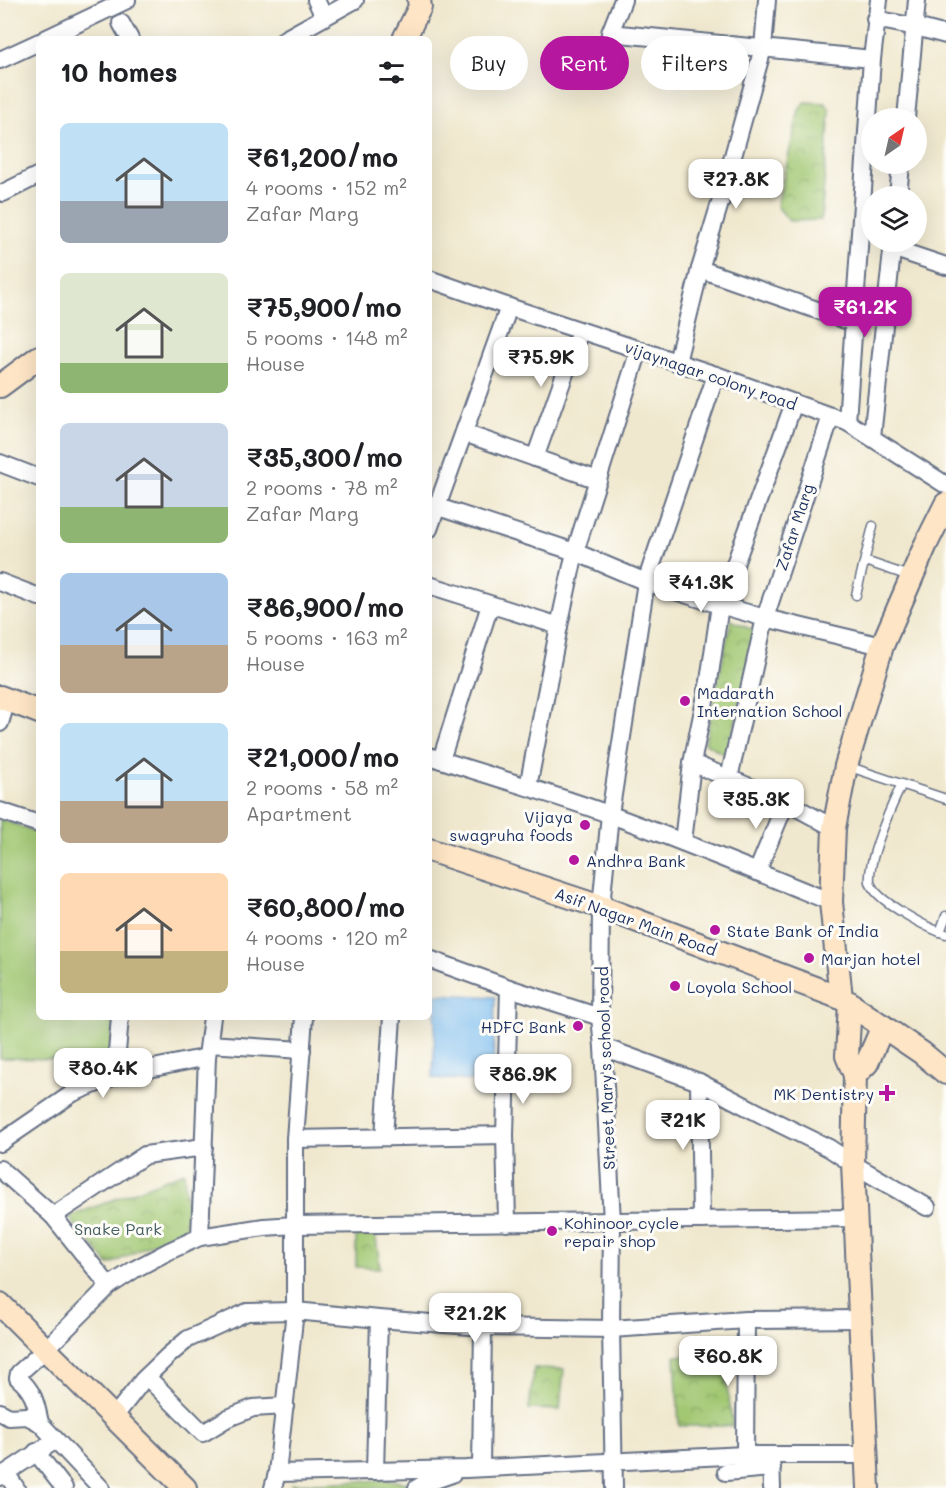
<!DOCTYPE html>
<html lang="en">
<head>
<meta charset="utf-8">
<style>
	body { margin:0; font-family:Mali,sans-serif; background:#f2f2f2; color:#202124; height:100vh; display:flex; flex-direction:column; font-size:22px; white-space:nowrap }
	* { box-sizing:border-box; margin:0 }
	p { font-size:20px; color:#757577 }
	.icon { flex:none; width:33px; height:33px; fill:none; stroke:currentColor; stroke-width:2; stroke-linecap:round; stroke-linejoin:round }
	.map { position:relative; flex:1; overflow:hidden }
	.sheet { position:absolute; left:36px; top:36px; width:396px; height:984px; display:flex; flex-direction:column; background:#fff; border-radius:9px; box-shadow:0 6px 24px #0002 }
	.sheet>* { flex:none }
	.banner { position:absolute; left:450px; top:36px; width:405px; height:54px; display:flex; gap:12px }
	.needle { width:39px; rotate:34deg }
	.controls { position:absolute; left:861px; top:108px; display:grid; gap:12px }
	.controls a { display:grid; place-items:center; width:66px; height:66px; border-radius:50%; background:#fff; box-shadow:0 6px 24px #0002; font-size:30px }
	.price { position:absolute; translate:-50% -51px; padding:0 14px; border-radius:12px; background:#fff; color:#222; font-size:20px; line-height:39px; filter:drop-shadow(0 2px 3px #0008) }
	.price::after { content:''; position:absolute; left:50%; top:36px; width:18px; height:14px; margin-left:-9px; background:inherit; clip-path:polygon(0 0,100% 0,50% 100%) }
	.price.on { background:#b5179e; color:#fff }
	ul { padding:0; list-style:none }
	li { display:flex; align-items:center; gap:18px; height:150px; padding:0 24px }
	li span { display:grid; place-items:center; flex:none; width:168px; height:120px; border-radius:9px; color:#555 }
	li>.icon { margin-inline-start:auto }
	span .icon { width:72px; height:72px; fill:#fffc; stroke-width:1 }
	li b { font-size:26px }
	h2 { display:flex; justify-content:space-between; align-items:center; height:72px; padding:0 24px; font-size:26px }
	.chip { padding:0 21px; border-radius:27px; background:#fff; box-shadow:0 6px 24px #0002; font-size:21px; line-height:54px }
	.chip.on { background:#b5179e; color:#fff }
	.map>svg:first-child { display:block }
	.grass { fill:#a2c873; stroke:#5e7c68; stroke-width:1.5 }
	.park { fill:url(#park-crowns); stroke:#5e7c68; stroke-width:1.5 }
	.water { fill:#7abcef; stroke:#4a76a6; stroke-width:1.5 }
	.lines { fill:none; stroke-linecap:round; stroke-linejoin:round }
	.lane-casing { stroke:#667085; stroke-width:11 }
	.street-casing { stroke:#667085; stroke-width:20 }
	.secondary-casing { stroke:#667085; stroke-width:26 }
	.lane { stroke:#fff; stroke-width:8 }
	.street { stroke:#fff; stroke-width:16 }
	.secondary { stroke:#fde5c5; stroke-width:22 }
	.poi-dot { fill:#b5179e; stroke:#fdfcf7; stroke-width:2 }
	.labels { text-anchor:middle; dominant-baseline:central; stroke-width:6; stroke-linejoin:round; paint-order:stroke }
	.street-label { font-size:16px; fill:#1b2f5e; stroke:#fdfcf7 }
	.poi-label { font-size:16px; fill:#1b2f5e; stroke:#fdfcf7; text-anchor:start }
	.park-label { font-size:16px; fill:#445d64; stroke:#fdfcf7 }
</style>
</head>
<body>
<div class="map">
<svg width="946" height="1488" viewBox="0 0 946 1488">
	<defs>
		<pattern id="park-crowns" width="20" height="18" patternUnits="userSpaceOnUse" patternTransform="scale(1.5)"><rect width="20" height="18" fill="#a2c873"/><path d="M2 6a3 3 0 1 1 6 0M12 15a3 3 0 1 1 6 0" fill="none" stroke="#83a362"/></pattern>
	</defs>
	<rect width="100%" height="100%" fill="#fdfcf7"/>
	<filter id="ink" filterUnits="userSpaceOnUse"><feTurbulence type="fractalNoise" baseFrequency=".0167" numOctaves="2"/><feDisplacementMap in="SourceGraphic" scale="12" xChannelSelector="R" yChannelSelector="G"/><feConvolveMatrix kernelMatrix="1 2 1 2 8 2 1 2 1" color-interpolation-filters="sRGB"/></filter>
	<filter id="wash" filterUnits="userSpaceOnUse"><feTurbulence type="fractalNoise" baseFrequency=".008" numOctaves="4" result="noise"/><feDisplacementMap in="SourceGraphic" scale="24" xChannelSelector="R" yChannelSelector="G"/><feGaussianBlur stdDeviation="1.35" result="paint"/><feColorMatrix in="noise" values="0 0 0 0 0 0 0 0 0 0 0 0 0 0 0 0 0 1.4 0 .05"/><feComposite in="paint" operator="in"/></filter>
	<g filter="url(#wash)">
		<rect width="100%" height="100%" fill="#f0e8ce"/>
		<path class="grass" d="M 0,819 L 39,833 L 39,1017 L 114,1017 L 110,1060 L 0,1058 Z"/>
		<g class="park">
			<path d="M 805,102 L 825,103 L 830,110 L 821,220 L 789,221 L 777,206 L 799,110 Z"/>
			<path d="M 731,620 L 757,632 L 727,756 L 705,743 Z"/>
			<path d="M 184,1172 L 188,1226 L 109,1265 L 69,1217 Z"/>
			<path d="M 375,1231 L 380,1268 L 356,1267 L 356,1234 Z"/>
			<path d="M 722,1354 L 733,1426 L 679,1426 L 675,1356 Z"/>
			<path d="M 534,1368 L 564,1369 L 560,1410 L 529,1409 Z"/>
			<path d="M 387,1480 L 409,1483 L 401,1488 L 291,1488 L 292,1484 Z"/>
		</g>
		<path class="water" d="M 436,994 L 495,997 L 493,1082 L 433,1078 Z"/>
	</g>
	<g filter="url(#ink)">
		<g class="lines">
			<g class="lane-casing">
				<g id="lane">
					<path d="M 865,561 L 912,577"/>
					<path d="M 856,595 L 873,526"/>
					<path d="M 847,766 L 946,799"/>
					<path d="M 902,784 C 890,809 880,832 873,858 C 871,866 869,874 870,882 C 874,900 929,929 946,934"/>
					<path d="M 940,932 L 946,916"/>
				</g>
			</g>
			<g class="street-casing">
				<g id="street">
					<path d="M 316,0 L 324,17"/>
					<path d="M 623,0 L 610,33 L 872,59"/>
					<path d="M 875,19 L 916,27 L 946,35"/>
					<path d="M 121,23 L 130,39"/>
					<path d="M 45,39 L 127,0"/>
					<path d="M 285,39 L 355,0"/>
					<path d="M 0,60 L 39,42"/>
					<path d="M 906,118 L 917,0"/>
					<path d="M 3,193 L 39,175"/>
					<path d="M 898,196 L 901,164"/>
					<path d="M 892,248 L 946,266"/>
					<path d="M 700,269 L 854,323"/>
					<path d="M 429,279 L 509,307 L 716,375 L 847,422 L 946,485"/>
					<path d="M 677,362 L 700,269 L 720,203 L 763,48 L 767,0"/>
					<path d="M 847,422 L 872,59 L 879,0"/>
					<path d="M 464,433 L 598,480"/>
					<path d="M 872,437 L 893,242"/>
					<path d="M 535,458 L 580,331"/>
					<path d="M 0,463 L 39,478"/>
					<path d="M 429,504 L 575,552 L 646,582 L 720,605 L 765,618 L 882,646"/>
					<path d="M 429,529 L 509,307"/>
					<path d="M 0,582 L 39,597"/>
					<path d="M 429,585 L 559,626"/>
					<path d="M 0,723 L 7,700"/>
					<path d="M 429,756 C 489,776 551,793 611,815 C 685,842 758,872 831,902"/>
					<path d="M 441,760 L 490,605"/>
					<path d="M 692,763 L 786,802 L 834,828"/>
					<path d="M 729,778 L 765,618 L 831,416"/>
					<path d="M 528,787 L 559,626 L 575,552 L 639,350"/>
					<path d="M 0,811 L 39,824"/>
					<path d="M 683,842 L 692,763 L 709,681 L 720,605 L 794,403"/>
					<path d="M 757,872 L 786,802"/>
					<path d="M 429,959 L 509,988 L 600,1017"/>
					<path d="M 209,1044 L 302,1050"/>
					<path d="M 603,1047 L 699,1082 L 778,1123 L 829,1148 L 853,1164 L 927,1207"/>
					<path d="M 115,1076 L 120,1017"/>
					<path d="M 699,1082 L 701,1220"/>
					<path d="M 384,1137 L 392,1017"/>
					<path d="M 295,1139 L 505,1135"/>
					<path d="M 0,1143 L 73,1093 L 115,1076 L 207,1057"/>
					<path d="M 0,1169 L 53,1216 L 145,1155 L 204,1147"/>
					<path d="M 53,1216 L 109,1286"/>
					<path d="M 507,1223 L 505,1135 L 509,988"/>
					<path d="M 200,1237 L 207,1057 L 212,1017"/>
					<path d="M 147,1377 L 203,1433 L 228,1418 L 253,1408 L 285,1406"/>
					<path d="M 0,1412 L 9,1417 L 27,1416 L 40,1423 L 101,1488"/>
					<path d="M 114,1417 L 143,1380 L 169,1355 L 188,1339 L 247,1312 L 295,1311 L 379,1319 L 483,1327 L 611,1329 L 746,1320 L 860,1319"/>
					<path d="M 40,1423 C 36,1404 34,1391 18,1378 L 19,1373 L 46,1349 L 109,1286 L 135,1269 L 169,1251 L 200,1237 L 264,1227 L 295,1225 L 855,1218"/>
					<path d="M 36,1452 L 64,1488"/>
					<path d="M 745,1455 L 746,1320"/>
					<path d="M 771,1459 L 772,1488"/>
					<path d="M 481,1467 L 483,1327"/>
					<path d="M 375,1471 L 379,1319"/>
					<path d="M 726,1472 L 772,1468"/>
					<path d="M 6,1473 L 16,1488"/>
					<path d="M 277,1473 L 466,1469 L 745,1455 L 867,1455"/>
					<path d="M 0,1477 L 56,1440"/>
					<path d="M 273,1488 L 277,1473 L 295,1311 L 295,1139 L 304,1017"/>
					<path d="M 417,1488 L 426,1483 L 452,1474"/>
					<path d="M 614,1488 L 611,1329 L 612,1222 L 603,1047 L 600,1017 L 601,907 L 610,814 L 646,582 L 716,375"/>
				</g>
			</g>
			<g class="secondary-casing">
				<g id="secondary">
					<path d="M 404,39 L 420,7 L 419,0"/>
					<path d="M 0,386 L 39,357"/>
					<path d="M 0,697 L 39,712"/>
					<path d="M 429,850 L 601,907 L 841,998 L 922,1053 L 946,1073"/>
					<path d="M 841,998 L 831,902 L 834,828 L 846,766 L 882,646 L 926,544 L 946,504"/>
					<path d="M 850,1003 L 847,1056 L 855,1075 L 853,1164 L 868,1488"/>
					<path d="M 855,1075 L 867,1063 L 883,1026"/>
					<path d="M 0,1304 L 185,1488"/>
				</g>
			</g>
			<use href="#lane" class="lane"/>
			<use href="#street" class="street"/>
			<use href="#secondary" class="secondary"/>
		</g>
	</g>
	<g class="poi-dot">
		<circle cx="685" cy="701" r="6"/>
		<circle cx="585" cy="825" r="6"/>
		<circle cx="574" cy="860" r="6"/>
		<circle cx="715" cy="930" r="6"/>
		<circle cx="809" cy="958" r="6"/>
		<circle cx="675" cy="986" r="6"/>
		<circle cx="578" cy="1026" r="6"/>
		<path d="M884 1084h6v6h6v6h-6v6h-6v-6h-6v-6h6z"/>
		<circle cx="552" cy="1231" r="6"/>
	</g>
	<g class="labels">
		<g class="street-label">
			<text transform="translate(711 375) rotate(19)">vijaynagar colony road</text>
			<text transform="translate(794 527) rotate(-72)">Zafar Marg</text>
			<text transform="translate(636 921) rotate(20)">Asif Nagar Main Road</text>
			<text transform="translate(605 1068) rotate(-92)">Street Mary's school road</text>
		</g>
		<g class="poi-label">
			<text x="697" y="692">Madarath<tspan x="697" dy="18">Internation School</tspan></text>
			<text x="573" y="816" text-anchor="end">Vijaya<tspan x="573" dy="18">swagruha foods</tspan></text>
			<text x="586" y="860">Andhra Bank</text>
			<text x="727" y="930">State Bank of India</text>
			<text x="821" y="958">Marjan hotel</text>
			<text x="687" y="986">Loyola School</text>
			<text x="566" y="1026" text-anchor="end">HDFC Bank</text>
			<text x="874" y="1093" text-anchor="end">MK Dentistry</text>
			<text x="564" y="1222">Kohinoor cycle<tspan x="564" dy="18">repair shop</tspan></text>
		</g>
		<g class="park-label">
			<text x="118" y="1228">Snake Park</text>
		</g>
	</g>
</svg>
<div class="controls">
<a><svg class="needle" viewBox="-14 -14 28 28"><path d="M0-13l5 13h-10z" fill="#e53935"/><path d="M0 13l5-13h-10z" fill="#757577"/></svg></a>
<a><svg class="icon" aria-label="layers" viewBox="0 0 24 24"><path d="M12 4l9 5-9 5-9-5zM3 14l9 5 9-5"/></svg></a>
</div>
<b class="price" style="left:736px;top:210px">₹27.8K</b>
<b class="price on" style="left:865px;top:338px">₹61.2K</b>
<b class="price" style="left:541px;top:388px">₹75.9K</b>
<b class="price" style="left:701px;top:613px">₹41.3K</b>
<b class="price" style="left:756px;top:830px">₹35.3K</b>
<b class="price" style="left:103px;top:1099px">₹80.4K</b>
<b class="price" style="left:523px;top:1105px">₹86.9K</b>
<b class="price" style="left:683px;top:1151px">₹21K</b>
<b class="price" style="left:475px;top:1344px">₹21.2K</b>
<b class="price" style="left:728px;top:1387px">₹60.8K</b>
<div class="banner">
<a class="chip">Buy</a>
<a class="chip on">Rent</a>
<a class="chip">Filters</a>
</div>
<section class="sheet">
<h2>10 homes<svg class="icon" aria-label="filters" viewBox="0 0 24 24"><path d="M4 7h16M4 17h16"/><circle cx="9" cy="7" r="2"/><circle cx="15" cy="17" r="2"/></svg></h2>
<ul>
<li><span style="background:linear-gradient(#bfe0f5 65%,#9aa5b1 0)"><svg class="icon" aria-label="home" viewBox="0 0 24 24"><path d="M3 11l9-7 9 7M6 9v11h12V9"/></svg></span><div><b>₹61,200/mo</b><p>4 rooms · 152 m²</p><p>Zafar Marg</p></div></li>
<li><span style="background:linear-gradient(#dfe7d0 75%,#8fb573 0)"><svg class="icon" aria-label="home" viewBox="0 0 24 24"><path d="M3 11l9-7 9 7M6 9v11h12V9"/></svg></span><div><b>₹75,900/mo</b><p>5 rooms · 148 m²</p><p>House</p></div></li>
<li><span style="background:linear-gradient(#c9d6e8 70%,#8fb573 0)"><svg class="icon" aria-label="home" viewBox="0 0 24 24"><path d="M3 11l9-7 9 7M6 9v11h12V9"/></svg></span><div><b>₹35,300/mo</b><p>2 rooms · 78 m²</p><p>Zafar Marg</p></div></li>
<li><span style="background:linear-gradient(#a9c7e8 60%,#b9a48a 0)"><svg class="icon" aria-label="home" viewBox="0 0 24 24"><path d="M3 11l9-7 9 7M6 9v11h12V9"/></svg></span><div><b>₹86,900/mo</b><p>5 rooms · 163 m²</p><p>House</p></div></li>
<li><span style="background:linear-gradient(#bfe0f5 65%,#b9a48a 0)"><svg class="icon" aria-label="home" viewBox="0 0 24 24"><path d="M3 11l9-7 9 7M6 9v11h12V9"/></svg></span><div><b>₹21,000/mo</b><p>2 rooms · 58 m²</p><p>Apartment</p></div></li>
<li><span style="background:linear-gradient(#ffd9b3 65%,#c2b280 0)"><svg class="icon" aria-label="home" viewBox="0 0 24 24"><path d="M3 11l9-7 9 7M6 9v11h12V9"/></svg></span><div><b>₹60,800/mo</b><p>4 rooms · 120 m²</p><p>House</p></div></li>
</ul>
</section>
</div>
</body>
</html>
